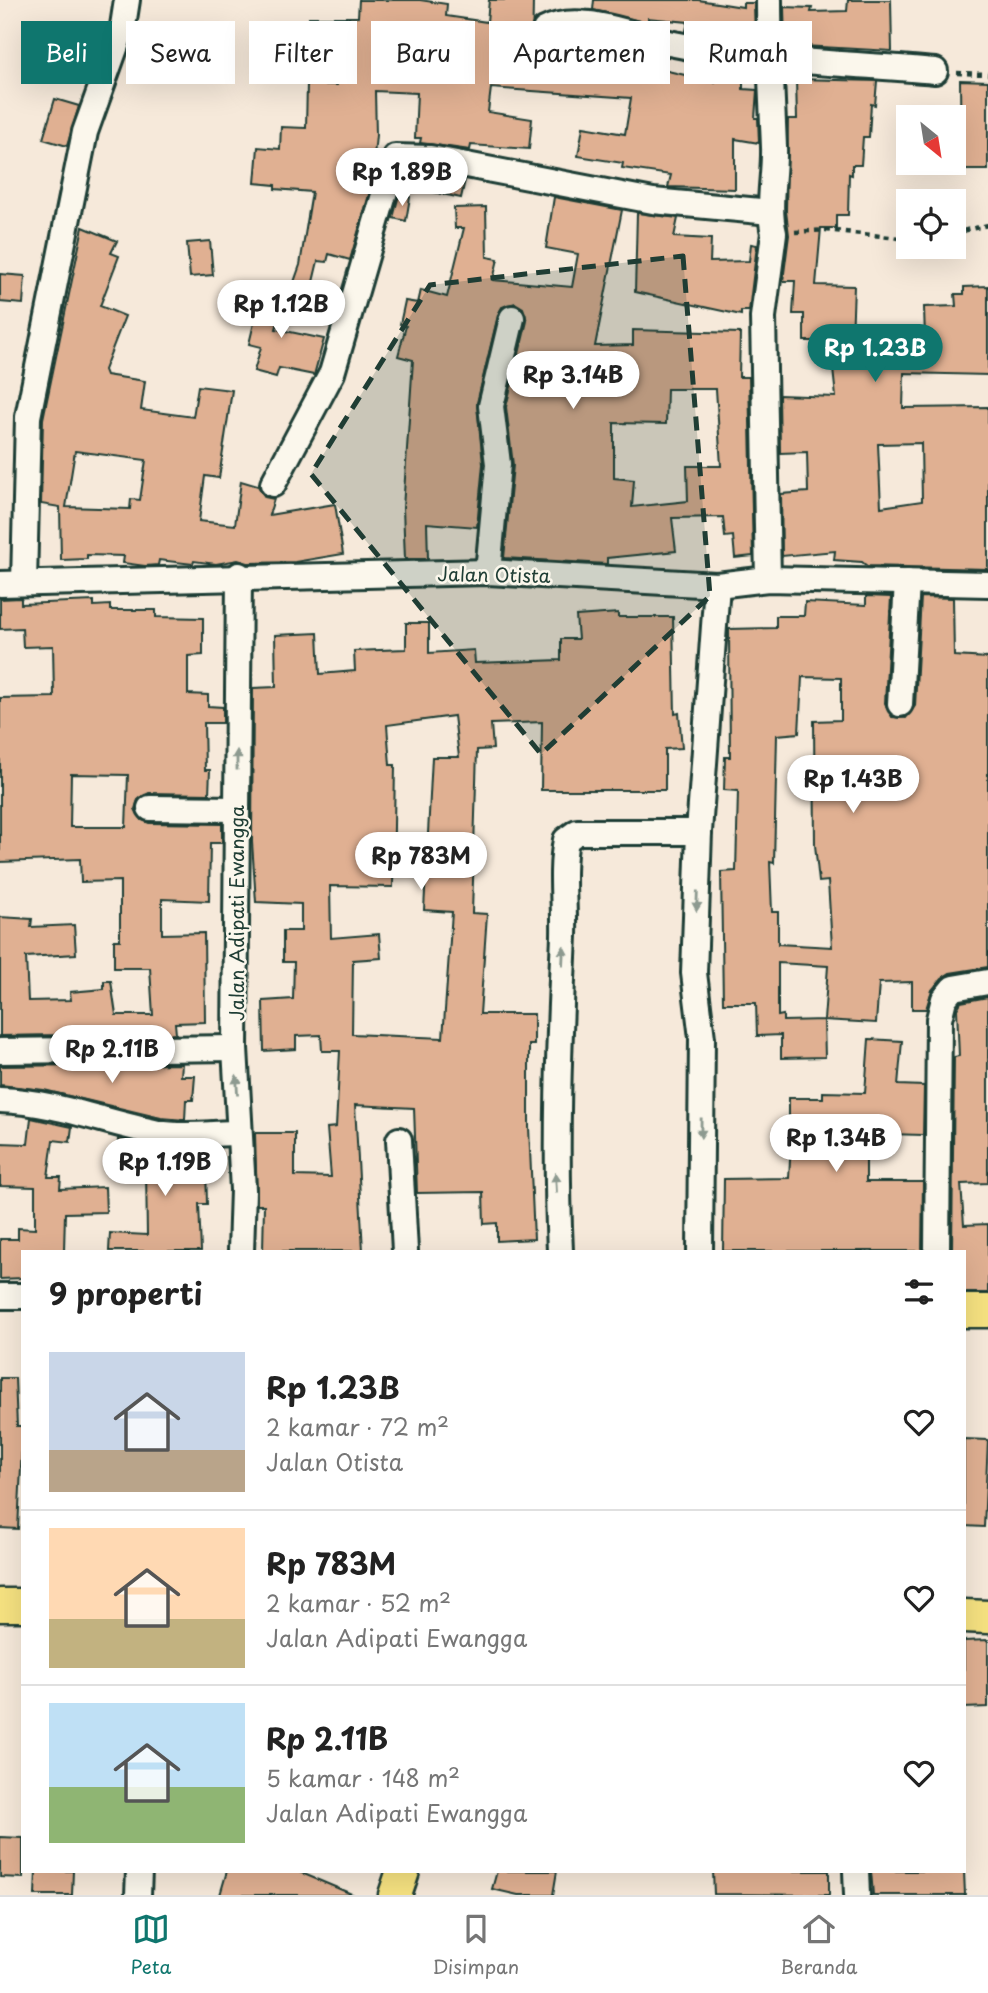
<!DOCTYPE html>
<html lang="id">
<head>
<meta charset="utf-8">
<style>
	body { margin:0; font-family:"Playpen Sans",sans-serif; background:#f2f2f2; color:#222; height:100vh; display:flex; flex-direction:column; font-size:26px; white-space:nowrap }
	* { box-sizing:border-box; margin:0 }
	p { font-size:23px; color:#767676 }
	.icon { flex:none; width:38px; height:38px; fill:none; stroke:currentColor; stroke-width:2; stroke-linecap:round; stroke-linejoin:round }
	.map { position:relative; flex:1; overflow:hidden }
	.drawer { position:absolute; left:21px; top:1250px; width:945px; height:623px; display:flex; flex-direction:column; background:#fff; border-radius:0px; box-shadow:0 7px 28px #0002 }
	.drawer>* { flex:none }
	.guide { position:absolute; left:21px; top:21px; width:947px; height:63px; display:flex; gap:14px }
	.needle { width:46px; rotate:150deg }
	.buttons { position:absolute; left:896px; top:105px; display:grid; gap:14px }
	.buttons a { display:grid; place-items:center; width:70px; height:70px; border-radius:0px; background:#fff; box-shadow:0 7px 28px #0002; font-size:35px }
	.price { position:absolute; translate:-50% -60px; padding:0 16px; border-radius:24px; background:#fff; color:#222; font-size:23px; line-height:46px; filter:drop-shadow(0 2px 4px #0008) }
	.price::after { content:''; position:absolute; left:50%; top:42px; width:21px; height:16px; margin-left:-10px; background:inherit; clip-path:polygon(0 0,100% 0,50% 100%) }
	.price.on { background:#0f766e; color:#fff }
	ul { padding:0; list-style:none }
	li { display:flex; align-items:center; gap:21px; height:175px; padding:0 28px }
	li+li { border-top:2px solid #e0e0e0 }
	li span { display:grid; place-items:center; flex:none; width:196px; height:140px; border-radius:0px; color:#555 }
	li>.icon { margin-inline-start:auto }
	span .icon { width:84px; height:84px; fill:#fffc; stroke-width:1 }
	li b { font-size:30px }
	h2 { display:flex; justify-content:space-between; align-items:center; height:84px; padding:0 28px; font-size:30px }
	.tag { padding:0 24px; border-radius:0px; background:#fff; box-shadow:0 7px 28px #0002; font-size:24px; line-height:63px }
	.tag.on { background:#0f766e; color:#fff }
	.dock { display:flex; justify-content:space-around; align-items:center; height:98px; border-top:2px solid #e0e0e0; background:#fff; font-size:19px; color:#767676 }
	.dock a { display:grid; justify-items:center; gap:4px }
	.dock .on { color:#0f766e }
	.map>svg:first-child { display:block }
	.building { fill:#e0b092; stroke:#1f3d34; stroke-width:2; fill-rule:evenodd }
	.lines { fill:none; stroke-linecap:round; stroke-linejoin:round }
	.minor-casing { stroke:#1f3d34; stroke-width:30 }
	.major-casing { stroke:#1f3d34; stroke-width:37 }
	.path { stroke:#1f3d34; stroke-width:4.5; stroke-dasharray:5 5; stroke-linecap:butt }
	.minor { stroke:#fbf7ec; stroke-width:24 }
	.major { stroke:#f6e281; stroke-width:32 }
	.oneway { fill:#8d9a90 }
	.marked { fill:#1f3d34; fill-opacity:0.2; stroke:#1f3d34; stroke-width:5; stroke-dasharray:14 9; stroke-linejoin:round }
	.labels { text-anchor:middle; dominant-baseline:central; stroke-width:5; stroke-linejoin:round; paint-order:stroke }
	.street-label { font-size:19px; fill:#1f3d34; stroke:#fbf7ec }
</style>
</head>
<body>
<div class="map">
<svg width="988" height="1895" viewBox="0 0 988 1895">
	<rect width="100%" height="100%" fill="#f6e9da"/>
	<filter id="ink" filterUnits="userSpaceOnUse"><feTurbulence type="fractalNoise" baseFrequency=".0143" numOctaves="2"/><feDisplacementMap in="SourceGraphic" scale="14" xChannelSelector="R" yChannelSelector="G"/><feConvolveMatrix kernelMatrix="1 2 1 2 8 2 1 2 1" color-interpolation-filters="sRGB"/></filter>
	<g filter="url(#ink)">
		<g class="building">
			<path d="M 359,0 L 420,0 L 447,4 L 446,16 L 487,22 L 489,0 L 533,0 L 532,57 L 584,62 L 586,52 L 715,82 L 716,67 L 732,69 L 730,78 L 743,79 L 743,89 L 757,90 L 755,118 L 758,118 L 759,143 L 735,139 L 735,189 L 668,187 L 671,175 L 622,168 L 623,163 L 578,156 L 583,127 L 625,134 L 631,98 L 491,88 L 488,112 L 532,119 L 529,149 L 471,145 L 470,150 L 420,143 L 421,138 L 415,138 L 417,93 L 375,91 L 376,135 L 371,188 L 350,260 L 329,254 L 327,262 L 318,261 L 307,307 L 294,305 L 297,286 L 293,285 L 300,265 L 312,192 L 275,189 L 275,185 L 255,183 L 258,147 L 280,149 L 281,127 L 306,128 L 307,84 L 337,85 L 340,47 L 309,47 L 309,17 L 358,17 Z"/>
			<path d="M 594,0 L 698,0 L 743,7 L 743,3 L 754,3 L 755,39 L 686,31 L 688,22 L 648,18 L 648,23 L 593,10 Z"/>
			<path d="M 848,0 L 891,0 L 892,51 L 785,45 L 784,7 L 812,8 L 811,12 L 847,11 Z"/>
			<path d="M 796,79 L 877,81 L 875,105 L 871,104 L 869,137 L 863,137 L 861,165 L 852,165 L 852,175 L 849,174 L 848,215 L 836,215 L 836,228 L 821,228 L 816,285 L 854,286 L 852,339 L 925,338 L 924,307 L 956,306 L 955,294 L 964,294 L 964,287 L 988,286 L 988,375 L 904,373 L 903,408 L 988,407 L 988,569 L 867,566 L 862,562 L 834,560 L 835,551 L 782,556 L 781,494 L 808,492 L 807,452 L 780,453 L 779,395 L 836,397 L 830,341 L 804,341 L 804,314 L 793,314 L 795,281 L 783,281 L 789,235 L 786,211 L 788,119 L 797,119 ZM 921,443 L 922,501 L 881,507 L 878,444 Z"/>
			<path d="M 960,80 L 988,81 L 988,170 L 961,170 Z"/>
			<path d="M 55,99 L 79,106 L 67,146 L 43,139 Z"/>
			<path d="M 414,172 L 465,180 L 461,198 L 410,187 Z"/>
			<path d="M 399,195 L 410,197 L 406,221 L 393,218 Z"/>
			<path d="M 554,197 L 622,210 L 595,346 L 633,345 L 633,330 L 740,333 L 739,377 L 749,377 L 753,556 L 735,558 L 733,536 L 725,537 L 723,517 L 672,518 L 676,551 L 607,558 L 607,564 L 504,558 L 513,465 L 506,407 L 527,321 L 523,308 L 515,303 L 502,307 L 498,315 L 477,403 L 483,464 L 477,527 L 427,523 L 428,559 L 405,559 L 403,508 L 413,360 L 398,356 L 406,326 L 400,324 L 405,301 L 418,303 L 421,290 L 447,297 L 464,228 L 455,228 L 454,208 L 486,207 L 487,257 L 498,259 L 493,280 L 572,287 L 578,254 L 546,248 ZM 667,389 L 716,389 L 721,466 L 687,466 L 688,501 L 632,507 L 634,480 L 614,478 L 614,423 L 666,424 Z"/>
			<path d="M 637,213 L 678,218 L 674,237 L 711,239 L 710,262 L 749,261 L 751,244 L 757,245 L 749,311 L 741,311 L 741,315 L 635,292 Z"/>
			<path d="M 83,227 L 117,241 L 111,253 L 119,256 L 100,306 L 125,316 L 104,370 L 106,375 L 145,381 L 141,410 L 193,417 L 198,386 L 232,390 L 219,478 L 205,476 L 199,521 L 235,525 L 241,481 L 258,486 L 265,497 L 274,499 L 269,515 L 335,504 L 343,554 L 295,562 L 248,563 L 238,560 L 216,564 L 194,561 L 193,564 L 159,560 L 158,565 L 145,566 L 123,563 L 124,556 L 87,555 L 87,559 L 61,560 L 60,507 L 41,504 L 43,419 ZM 75,451 L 146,460 L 140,500 L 131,499 L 130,509 L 66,507 Z"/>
			<path d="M 210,241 L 213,275 L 190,277 L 187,243 Z"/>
			<path d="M 0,274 L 25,276 L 23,304 L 0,302 Z"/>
			<path d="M 263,285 L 287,292 L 276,329 L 324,339 L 314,375 L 279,368 L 276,377 L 254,371 L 261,347 L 249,344 Z"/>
			<path d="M 866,596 L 891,597 L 885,703 L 892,717 L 906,718 L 915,706 L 921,597 L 953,598 L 954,656 L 988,658 L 988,967 L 950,973 L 942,978 L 932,990 L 926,1009 L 912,1009 L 912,982 L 879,983 L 876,1023 L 824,1020 L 828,966 L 778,963 L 778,1016 L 783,1015 L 783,1021 L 824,1020 L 825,1057 L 781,1058 L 781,1035 L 757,1036 L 756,1003 L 723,1003 L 721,872 L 736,871 L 738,791 L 724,790 L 725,757 L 730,757 L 729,629 L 776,628 L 776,616 L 804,616 L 805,602 L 866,605 ZM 802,677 L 841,678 L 841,720 L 814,721 L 815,845 L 819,882 L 828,881 L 832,947 L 778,944 L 778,912 L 772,912 L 770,862 L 774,863 L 777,735 L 799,733 Z"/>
			<path d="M 21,598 L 21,604 L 94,601 L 94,606 L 110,605 L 110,610 L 156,610 L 156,617 L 203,618 L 203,655 L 188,656 L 188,694 L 208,695 L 208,706 L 223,707 L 223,723 L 204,723 L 205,770 L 210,770 L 209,794 L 149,793 L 138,800 L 135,809 L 142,820 L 149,823 L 222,824 L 222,843 L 210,843 L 209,901 L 162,899 L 162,934 L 204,933 L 205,1022 L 175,1023 L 176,1034 L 98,1035 L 99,1029 L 54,1035 L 0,1036 L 0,917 L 32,919 L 31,927 L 74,925 L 76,954 L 26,957 L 28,1001 L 71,1000 L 70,992 L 104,989 L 104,981 L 111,981 L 116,1015 L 153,1015 L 150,968 L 114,968 L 114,940 L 120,940 L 120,881 L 81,882 L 80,859 L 0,862 L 0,698 L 54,697 L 53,646 L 23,647 L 22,628 L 0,629 L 0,599 ZM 71,774 L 128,775 L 126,827 L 70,827 Z"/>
			<path d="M 618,613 L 618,617 L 673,617 L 675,714 L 679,713 L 682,748 L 665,749 L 665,790 L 541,790 L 542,722 L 491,724 L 493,749 L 477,750 L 472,913 L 487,914 L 480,1014 L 534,1014 L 534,1045 L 529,1045 L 529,1127 L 534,1239 L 497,1241 L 497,1223 L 484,1224 L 483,1192 L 417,1193 L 414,1108 L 355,1105 L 363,1251 L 263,1251 L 264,1205 L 257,1205 L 255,1133 L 295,1133 L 295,1176 L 331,1177 L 327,1128 L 336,1127 L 340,1051 L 322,1051 L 321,1035 L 296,1036 L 296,1049 L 264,1051 L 263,1001 L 293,999 L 294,962 L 283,962 L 283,931 L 301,931 L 301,904 L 256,902 L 252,842 L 253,688 L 276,687 L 275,635 L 318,633 L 320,674 L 355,671 L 354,651 L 406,649 L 406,623 L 429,623 L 429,653 L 474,650 L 475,663 L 561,660 L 561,639 L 578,639 L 576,616 ZM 454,716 L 459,757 L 432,757 L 424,910 L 452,912 L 443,1038 L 352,1034 L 353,960 L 381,958 L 379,934 L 331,938 L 330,886 L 393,887 L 395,765 L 390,765 L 387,725 Z"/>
			<path d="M 988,997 L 988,1183 L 961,1184 L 964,1225 L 988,1224 L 988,1293 L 964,1293 L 964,1251 L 952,1251 L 954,1057 L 959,1056 L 957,1009 L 961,1002 Z"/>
			<path d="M 869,1039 L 902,1041 L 898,1085 L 924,1086 L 923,1135 L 888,1134 L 888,1140 L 866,1138 L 866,1182 L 923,1182 L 922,1251 L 723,1251 L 724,1179 L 789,1178 L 792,1126 L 789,1126 L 789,1098 L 823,1098 L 823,1092 L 865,1093 Z"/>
			<path d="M 182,1064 L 181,1076 L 195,1076 L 193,1100 L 186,1100 L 185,1120 L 161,1118 L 44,1090 L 0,1085 L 0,1066 Z"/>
			<path d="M 31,1118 L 72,1127 L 70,1142 L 53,1140 L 48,1177 L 61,1177 L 60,1189 L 105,1187 L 106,1212 L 65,1213 L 64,1251 L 23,1251 L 23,1278 L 0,1279 L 0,1239 L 18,1239 L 18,1228 L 35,1229 L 35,1187 L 0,1186 L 0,1143 L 28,1144 Z"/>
			<path d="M 118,1139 L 165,1149 L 198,1150 L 198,1168 L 206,1167 L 207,1204 L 199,1204 L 201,1251 L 109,1251 L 110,1233 L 147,1235 L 146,1171 L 116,1169 Z"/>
			<path d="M 0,1378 L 15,1378 L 17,1426 L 23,1426 L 18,1529 L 0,1528 Z"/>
			<path d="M 964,1439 L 988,1440 L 984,1527 L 964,1526 Z"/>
			<path d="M 988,1640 L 988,1707 L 964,1708 L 964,1641 Z"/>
			<path d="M 0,1837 L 23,1838 L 23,1878 L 0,1877 Z"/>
			<path d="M 36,1871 L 73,1871 L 72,1895 L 35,1895 Z"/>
			<path d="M 227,1871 L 297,1871 L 354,1895 L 220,1895 Z"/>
			<path d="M 497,1871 L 557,1871 L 553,1895 L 518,1895 L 492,1889 Z"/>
			<path d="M 713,1871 L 829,1871 L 829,1895 L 714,1894 Z"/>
			<path d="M 871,1871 L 964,1871 L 965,1895 L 873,1895 Z"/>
		</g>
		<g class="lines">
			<g class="minor-casing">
				<g id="minor">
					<path d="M 545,30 C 574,14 618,30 648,38 C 742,62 839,62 935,71"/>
					<path d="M 273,484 L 332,373 L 395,157 L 430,158 L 653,201 L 771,212"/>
					<path d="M 488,572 L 498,464 L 491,406 L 512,318"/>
					<path d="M 239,575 L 235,1048 L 243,1190 L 241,1251"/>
					<path d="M 768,579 L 763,317 L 774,233 C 767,205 775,175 774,147 C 772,97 769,49 769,0"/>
					<path d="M 24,583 L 28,417 L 85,132 L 123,26 L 127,0"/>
					<path d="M 0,584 L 488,572 L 717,585 L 768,579 L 988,584"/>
					<path d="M 900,704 L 907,582"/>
					<path d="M 150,808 L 237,809"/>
					<path d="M 0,1051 L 235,1048"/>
					<path d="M 0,1100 C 57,1102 103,1122 158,1133 C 183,1138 214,1133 239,1133"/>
					<path d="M 399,1140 L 405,1251"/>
					<path d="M 560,1251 C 555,1146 559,1041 564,936 C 565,904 560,872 566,840 L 577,832 L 699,832"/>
					<path d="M 700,1251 L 702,1038 L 694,973 L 699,832 L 717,585"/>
					<path d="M 937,1251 L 939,1019 L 944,999 L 953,988 L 988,982"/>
					<path d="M 0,1296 L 23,1296"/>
					<path d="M 856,1871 L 857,1895"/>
					<path d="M 138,1895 L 139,1871"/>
				</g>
			</g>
			<g class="major-casing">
				<g id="major">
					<path d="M 964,1311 L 988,1311"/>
					<path d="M 0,1605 L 23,1605"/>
					<path d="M 964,1616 L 988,1617"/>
					<path d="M 395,1895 L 403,1871"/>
				</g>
			</g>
			<g class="path">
				<path d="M 957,73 L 988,74"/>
				<path d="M 795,232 L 826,230 L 908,239"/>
				<path d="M 954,233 L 988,225"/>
			</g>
			<use href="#minor" class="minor"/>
			<use href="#major" class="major"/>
		</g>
		<defs><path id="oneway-solid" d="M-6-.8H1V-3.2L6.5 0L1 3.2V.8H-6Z" transform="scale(1.75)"/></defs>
		<g class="oneway">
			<use href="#oneway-solid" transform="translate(237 760) rotate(-90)"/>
			<use href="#oneway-solid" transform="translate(697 901) rotate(92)"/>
			<use href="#oneway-solid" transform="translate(563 956) rotate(-87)"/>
			<use href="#oneway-solid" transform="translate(237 1085) rotate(-93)"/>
			<use href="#oneway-solid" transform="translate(701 1128) rotate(91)"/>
			<use href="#oneway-solid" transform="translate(556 1183) rotate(-93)"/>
		</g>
	</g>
	<path class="marked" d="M 683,256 L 710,596 L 541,754 L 311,474 L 430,285 Z"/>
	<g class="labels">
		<g class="street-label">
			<text transform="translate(494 574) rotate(1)">Jalan Otista</text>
			<text transform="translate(236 913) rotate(-90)">Jalan Adipati Ewangga</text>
		</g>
	</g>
</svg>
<div class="buttons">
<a><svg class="needle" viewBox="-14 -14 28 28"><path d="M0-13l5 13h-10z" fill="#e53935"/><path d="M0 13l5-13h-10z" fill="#767676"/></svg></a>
<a><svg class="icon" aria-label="locate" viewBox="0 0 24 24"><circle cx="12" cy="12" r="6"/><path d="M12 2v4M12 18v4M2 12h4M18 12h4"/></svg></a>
</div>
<b class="price" style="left:402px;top:208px">Rp 1.89B</b>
<b class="price" style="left:281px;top:340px">Rp 1.12B</b>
<b class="price on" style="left:875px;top:384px">Rp 1.23B</b>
<b class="price" style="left:573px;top:411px">Rp 3.14B</b>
<b class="price" style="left:853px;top:815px">Rp 1.43B</b>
<b class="price" style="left:421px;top:892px">Rp 783M</b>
<b class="price" style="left:112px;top:1085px">Rp 2.11B</b>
<b class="price" style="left:836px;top:1174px">Rp 1.34B</b>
<b class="price" style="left:165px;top:1198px">Rp 1.19B</b>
<div class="guide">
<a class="tag on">Beli</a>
<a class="tag">Sewa</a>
<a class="tag">Filter</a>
<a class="tag">Baru</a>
<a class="tag">Apartemen</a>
<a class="tag">Rumah</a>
</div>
<section class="drawer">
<h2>9 properti<svg class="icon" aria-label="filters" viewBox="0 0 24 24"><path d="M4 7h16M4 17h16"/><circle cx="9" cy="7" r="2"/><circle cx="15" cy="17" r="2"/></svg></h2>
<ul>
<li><span style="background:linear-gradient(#c9d6e8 70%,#b9a48a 0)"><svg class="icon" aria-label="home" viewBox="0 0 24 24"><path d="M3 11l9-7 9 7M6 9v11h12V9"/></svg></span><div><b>Rp 1.23B</b><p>2 kamar · 72 m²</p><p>Jalan Otista</p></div><svg class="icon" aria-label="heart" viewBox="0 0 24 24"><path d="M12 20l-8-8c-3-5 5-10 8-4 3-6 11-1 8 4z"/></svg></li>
<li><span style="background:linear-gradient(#ffd9b3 65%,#c2b280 0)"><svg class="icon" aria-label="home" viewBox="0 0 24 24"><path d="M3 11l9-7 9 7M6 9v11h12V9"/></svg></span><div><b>Rp 783M</b><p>2 kamar · 52 m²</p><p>Jalan Adipati Ewangga</p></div><svg class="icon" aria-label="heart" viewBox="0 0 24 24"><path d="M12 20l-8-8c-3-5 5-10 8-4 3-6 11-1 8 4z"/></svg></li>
<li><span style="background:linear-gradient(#bfe0f5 60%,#8fb573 0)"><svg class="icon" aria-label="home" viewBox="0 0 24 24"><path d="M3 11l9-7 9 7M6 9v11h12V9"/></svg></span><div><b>Rp 2.11B</b><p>5 kamar · 148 m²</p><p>Jalan Adipati Ewangga</p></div><svg class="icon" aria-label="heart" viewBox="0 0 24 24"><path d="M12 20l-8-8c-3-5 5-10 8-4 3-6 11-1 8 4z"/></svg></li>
</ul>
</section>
</div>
<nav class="dock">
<a class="on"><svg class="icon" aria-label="map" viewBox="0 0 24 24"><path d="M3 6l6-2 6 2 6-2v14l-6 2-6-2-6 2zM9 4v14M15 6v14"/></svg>Peta</a>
<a><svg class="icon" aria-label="saved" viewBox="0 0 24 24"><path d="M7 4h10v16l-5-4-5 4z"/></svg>Disimpan</a>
<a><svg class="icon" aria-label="home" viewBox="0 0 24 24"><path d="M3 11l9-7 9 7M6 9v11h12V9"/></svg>Beranda</a>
</nav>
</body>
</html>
